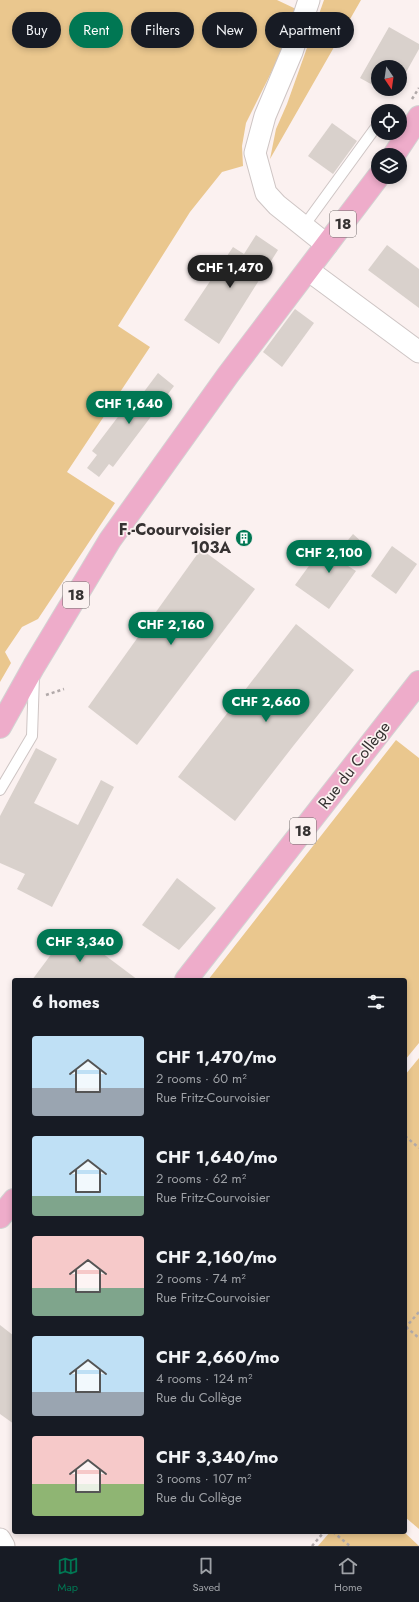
<!DOCTYPE html>
<html lang="en">
<head>
<meta charset="utf-8">
<style>
	body { margin:0; font-family:Jost,sans-serif; background:#242831; color:#f1f3f6; height:100vh; display:flex; flex-direction:column; font-size:15px; white-space:nowrap }
	* { box-sizing:border-box; margin:0 }
	p { font-size:13px; color:#9ea1a6 }
	.icon { flex:none; width:22px; height:22px; fill:none; stroke:currentColor; stroke-width:2; stroke-linecap:round; stroke-linejoin:round }
	.map { position:relative; flex:1; overflow:hidden }
	.drawer { position:absolute; left:12px; top:978px; width:395px; height:556px; display:flex; flex-direction:column; background:#171b24; border-radius:4px; box-shadow:0 2px 6px #0003 }
	.drawer>* { flex:none }
	.guide { position:absolute; left:12px; top:12px; width:395px; height:36px; display:flex; gap:8px }
	.needle { width:26px; rotate:167deg }
	.controls { position:absolute; left:371px; top:60px; display:grid; gap:8px }
	.controls a { display:grid; place-items:center; width:36px; height:36px; border-radius:50%; background:#171b24; box-shadow:0 2px 6px #0003; font-size:20px }
	.price { position:absolute; translate:-50% -34px; padding:0 9px; border-radius:14px; background:#007753; color:#fff; font-size:13px; line-height:26px; filter:drop-shadow(0 1px 2px #0008) }
	.price::after { content:''; position:absolute; left:50%; top:24px; width:12px; height:9px; margin-left:-6px; background:inherit; clip-path:polygon(0 0,100% 0,50% 100%) }
	.price.active { background:#222; color:#fff }
	ul { padding:0; list-style:none }
	li { display:flex; align-items:center; gap:12px; height:100px; padding:0 20px }
	li span { display:grid; place-items:center; flex:none; width:112px; height:80px; border-radius:4px; color:#555 }
	li>.icon { margin-inline-start:auto }
	span .icon { width:48px; height:48px; fill:#fffc; stroke-width:1 }
	li b { font-size:17px }
	h2 { display:flex; justify-content:space-between; align-items:center; height:48px; padding:0 20px; font-size:17px }
	.tag { padding:0 14px; border-radius:18px; background:#171b24; box-shadow:0 2px 6px #0003; font-size:14px; line-height:36px }
	.tag.active { background:#007753; color:#fff }
	.tabs { display:flex; justify-content:space-around; align-items:center; height:56px; border-top:1px solid #363941; background:#171b24; font-size:11px; color:#9ea1a6 }
	.tabs a { display:grid; justify-items:center; gap:2px }
	.tabs .active { color:#007753 }
	.map>svg:first-child { display:block }
	.green { fill:#eac78e }
	.building { fill:#d9d1cc }
	.lines { fill:none; stroke-linecap:round; stroke-linejoin:round }
	.lane-casing { stroke:#cec5c4; stroke-width:12 }
	.street-casing { stroke:#cec5c4; stroke-width:23 }
	.primary-casing { stroke:#d3d2d2; stroke-width:24 }
	.path { stroke:#b1a9a9; stroke-width:2.5; stroke-dasharray:3 3; stroke-linecap:butt }
	.lane { stroke:#fff; stroke-width:10 }
	.street { stroke:#fff; stroke-width:21 }
	.primary { stroke:#eeacca; stroke-width:22 }
	.labels { text-anchor:middle; dominant-baseline:central; stroke-width:3.5; stroke-linejoin:round; paint-order:stroke }
	.shield { fill:#fbf1f0; stroke:#716b6b; stroke-width:1 }
	.shield-label { font-size:15px; font-weight:bold; fill:#363232 }
	.poi-label { font-size:16px; font-weight:bold; fill:#363232; stroke:#fbf1f0; text-anchor:end }
	.street-label { font-size:16px; fill:#363232; stroke:#fbf1f0 }
</style>
</head>
<body>
<div class="map">
<svg width="419" height="1546" viewBox="0 0 419 1546">
	<rect width="100%" height="100%" fill="#fbf1f0"/>
	<g class="green">
		<path d="M 0,0 L 277,0 L 296,9 L 284,47 L 246,123 L 242,146 L 243,166 L 222,172 L 190,212 L 118,326 L 150,347 L 67,472 L 115,503 L 38,619 L 22,627 L 5,652 L 11,663 L 0,682 Z"/>
		<path d="M 324,0 L 361,0 L 270,159 L 276,129 L 287,104 Z"/>
		<path d="M 396,740 L 419,758 L 419,1043 L 405,1060 L 405,980 L 208,980 Z"/>
		<path d="M 419,1058 L 419,1529 L 405,1517 L 405,1075 Z"/>
		<path d="M 330,1532 L 404,1532 L 419,1546 L 318,1546 Z"/>
	</g>
	<g class="building">
		<path d="M 389,27 L 419,44 L 419,49 L 400,83 L 400,67 L 378,67 L 378,88 L 360,78 Z"/>
		<path d="M 332,123 L 357,141 L 333,174 L 308,156 Z"/>
		<path d="M 256,235 L 278,250 L 219,344 L 184,320 L 233,247 L 244,254 Z"/>
		<path d="M 387,245 L 419,269 L 419,308 L 368,270 Z"/>
		<path d="M 295,309 L 314,323 L 282,367 L 263,352 Z"/>
		<path d="M 158,373 L 174,386 L 113,467 L 109,464 L 99,477 L 87,468 L 97,455 L 92,451 L 130,401 L 134,405 Z"/>
		<path d="M 353,534 L 363,543 L 345,564 L 356,571 L 329,609 L 295,585 L 322,548 L 335,556 Z"/>
		<path d="M 392,546 L 417,564 L 396,594 L 371,576 Z"/>
		<path d="M 201,549 L 255,589 L 137,745 L 88,707 Z"/>
		<path d="M 296,624 L 354,670 L 294,745 L 235,821 L 178,777 Z"/>
		<path d="M 36,748 L 57,759 L 34,803 L 78,825 L 101,780 L 114,787 L 52,907 L 17,889 L 25,874 L 0,863 L 0,816 Z"/>
		<path d="M 177,878 L 216,908 L 179,950 L 142,925 Z"/>
		<path d="M 70,929 L 138,980 L 32,980 Z"/>
		<path d="M 0,1325 L 14,1336 L 14,1424 L 0,1414 Z"/>
	</g>
	<g class="lines">
		<g class="lane-casing">
			<g id="lane">
				<path d="M 304,226 L 376,127"/>
				<path d="M 0,790 L 32,736 L 34,676"/>
			</g>
		</g>
		<g class="street-casing">
			<g id="street">
				<path d="M 309,0 L 292,52 L 265,116 L 255,153 L 266,193 L 277,205 L 327,245"/>
				<path d="M 308,270 L 419,352"/>
				<path d="M 0,1539 L 4,1546"/>
			</g>
		</g>
		<g class="primary-casing">
			<g id="primary">
				<path d="M 394,155 L 419,117"/>
				<path d="M 0,727 L 34,666 L 110,540 L 228,375 L 378,177"/>
				<path d="M 186,980 L 419,682"/>
				<path d="M 0,1217 L 14,1200"/>
			</g>
		</g>
		<g class="path">
			<path d="M 412,99 L 419,88"/>
			<path d="M 46,695 L 64,689"/>
			<path d="M 405,1136 L 419,1148"/>
			<path d="M 406,1327 L 419,1338"/>
			<path d="M 405,1328 L 419,1312"/>
			<path d="M 333,1532 L 350,1546"/>
			<path d="M 312,1546 L 324,1532"/>
		</g>
		<use href="#lane" class="lane"/>
		<use href="#street" class="street"/>
		<use href="#primary" class="primary"/>
	</g>
	<defs>
		<g id="building-disc" transform="scale(0.9)"><circle r="9.5" fill="#007753" stroke="#fbf1f0"/><path d="M-4-6H4V6H1V3H-1V6H-4ZM-2.5-4.3h1.7v1.8h-1.7ZM.8-4.3h1.7v1.8H.8ZM-2.5-1h1.7V.8h-1.7ZM.8-1h1.7V.8H.8Z" fill="#fff"/></g>
	</defs>
	<g fill-rule="evenodd">
		<use href="#building-disc" x="244" y="538"/>
	</g>
	<g class="labels">
		<g class="shield">
			<rect x="330" y="211" width="26" height="26" rx="3"/>
			<rect x="63" y="582" width="26" height="26" rx="3"/>
			<rect x="290" y="818" width="26" height="26" rx="3"/>
		</g>
		<g class="shield-label">
			<text x="343" y="224">18</text>
			<text x="76" y="595">18</text>
			<text x="303" y="831">18</text>
		</g>
		<g class="poi-label">
			<text x="231" y="529">F.-Coourvoisier<tspan x="231" dy="18">103A</tspan></text>
		</g>
		<g class="street-label">
			<text transform="translate(354 765) rotate(-52)">Rue du Collège</text>
		</g>
	</g>
</svg>
<div class="controls">
<a><svg class="needle" viewBox="-14 -14 28 28"><path d="M0-13l5 13h-10z" fill="#e53935"/><path d="M0 13l5-13h-10z" fill="#9ea1a6"/></svg></a>
<a><svg class="icon" aria-label="locate" viewBox="0 0 24 24"><circle cx="12" cy="12" r="6"/><path d="M12 2v4M12 18v4M2 12h4M18 12h4"/></svg></a>
<a><svg class="icon" aria-label="layers" viewBox="0 0 24 24"><path d="M12 4l9 5-9 5-9-5zM3 14l9 5 9-5"/></svg></a>
</div>
<b class="price active" style="left:230px;top:289px">CHF 1,470</b>
<b class="price" style="left:129px;top:425px">CHF 1,640</b>
<b class="price" style="left:329px;top:574px">CHF 2,100</b>
<b class="price" style="left:171px;top:646px">CHF 2,160</b>
<b class="price" style="left:266px;top:723px">CHF 2,660</b>
<b class="price" style="left:80px;top:963px">CHF 3,340</b>
<div class="guide">
<a class="tag">Buy</a>
<a class="tag active">Rent</a>
<a class="tag">Filters</a>
<a class="tag">New</a>
<a class="tag">Apartment</a>
</div>
<section class="drawer">
<h2>6 homes<svg class="icon" aria-label="filters" viewBox="0 0 24 24"><path d="M4 7h16M4 17h16"/><circle cx="9" cy="7" r="2"/><circle cx="15" cy="17" r="2"/></svg></h2>
<ul>
<li><span style="background:linear-gradient(#bfe0f5 65%,#9aa5b1 0)"><svg class="icon" aria-label="home" viewBox="0 0 24 24"><path d="M3 11l9-7 9 7M6 9v11h12V9"/></svg></span><div><b>CHF 1,470/mo</b><p>2 rooms · 60 m²</p><p>Rue Fritz-Courvoisier</p></div></li>
<li><span style="background:linear-gradient(#bfe0f5 75%,#7fa58c 0)"><svg class="icon" aria-label="home" viewBox="0 0 24 24"><path d="M3 11l9-7 9 7M6 9v11h12V9"/></svg></span><div><b>CHF 1,640/mo</b><p>2 rooms · 62 m²</p><p>Rue Fritz-Courvoisier</p></div></li>
<li><span style="background:linear-gradient(#f6c9c9 65%,#7fa58c 0)"><svg class="icon" aria-label="home" viewBox="0 0 24 24"><path d="M3 11l9-7 9 7M6 9v11h12V9"/></svg></span><div><b>CHF 2,160/mo</b><p>2 rooms · 74 m²</p><p>Rue Fritz-Courvoisier</p></div></li>
<li><span style="background:linear-gradient(#bfe0f5 70%,#9aa5b1 0)"><svg class="icon" aria-label="home" viewBox="0 0 24 24"><path d="M3 11l9-7 9 7M6 9v11h12V9"/></svg></span><div><b>CHF 2,660/mo</b><p>4 rooms · 124 m²</p><p>Rue du Collège</p></div></li>
<li><span style="background:linear-gradient(#f6c9c9 60%,#8fb573 0)"><svg class="icon" aria-label="home" viewBox="0 0 24 24"><path d="M3 11l9-7 9 7M6 9v11h12V9"/></svg></span><div><b>CHF 3,340/mo</b><p>3 rooms · 107 m²</p><p>Rue du Collège</p></div></li>
</ul>
</section>
</div>
<nav class="tabs">
<a class="active"><svg class="icon" aria-label="map" viewBox="0 0 24 24"><path d="M3 6l6-2 6 2 6-2v14l-6 2-6-2-6 2zM9 4v14M15 6v14"/></svg>Map</a>
<a><svg class="icon" aria-label="saved" viewBox="0 0 24 24"><path d="M7 4h10v16l-5-4-5 4z"/></svg>Saved</a>
<a><svg class="icon" aria-label="home" viewBox="0 0 24 24"><path d="M3 11l9-7 9 7M6 9v11h12V9"/></svg>Home</a>
</nav>
</body>
</html>
